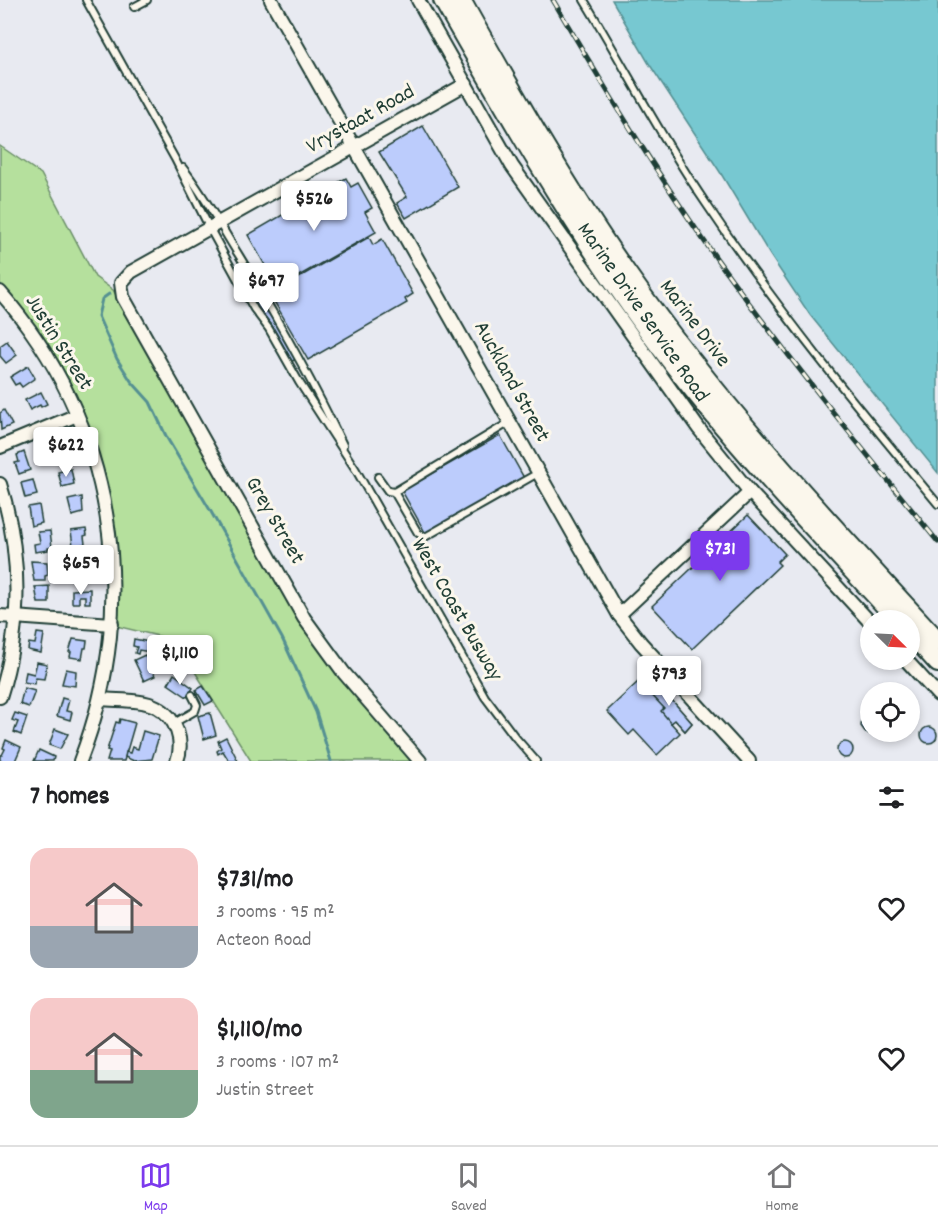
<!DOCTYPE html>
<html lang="en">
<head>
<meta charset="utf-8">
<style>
	body { margin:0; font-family:Dekko,sans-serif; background:#f6f6f6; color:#202124; height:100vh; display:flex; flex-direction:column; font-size:22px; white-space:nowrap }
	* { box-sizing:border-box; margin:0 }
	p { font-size:20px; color:#757577 }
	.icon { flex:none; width:33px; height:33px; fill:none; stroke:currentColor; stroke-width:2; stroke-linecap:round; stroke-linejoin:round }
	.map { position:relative; height:761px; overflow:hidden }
	.panel { display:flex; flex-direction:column; background:#fff; flex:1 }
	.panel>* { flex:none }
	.needle { width:39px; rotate:114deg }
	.fabs { position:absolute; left:860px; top:610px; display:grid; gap:12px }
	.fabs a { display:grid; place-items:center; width:60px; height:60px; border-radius:50%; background:#fff; box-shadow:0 3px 9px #0003; font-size:30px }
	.price { position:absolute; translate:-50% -51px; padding:0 14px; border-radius:6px; background:#fff; color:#222; font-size:20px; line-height:39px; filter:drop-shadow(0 2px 3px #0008) }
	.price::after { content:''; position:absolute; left:50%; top:36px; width:18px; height:14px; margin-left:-9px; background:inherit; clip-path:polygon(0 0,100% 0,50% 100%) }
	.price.selected { background:#7c3aed; color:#fff }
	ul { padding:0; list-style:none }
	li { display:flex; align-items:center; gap:18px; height:150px; padding:0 30px }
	li span { display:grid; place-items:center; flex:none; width:168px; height:120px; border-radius:18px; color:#555 }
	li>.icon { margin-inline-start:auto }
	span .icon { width:72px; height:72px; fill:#fffc; stroke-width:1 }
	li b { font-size:26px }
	h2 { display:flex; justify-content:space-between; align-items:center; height:72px; padding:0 30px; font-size:26px }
	.menu { display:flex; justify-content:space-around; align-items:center; height:84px; border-top:2px solid #e0e0e0; background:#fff; font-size:16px; color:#757577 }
	.menu a { display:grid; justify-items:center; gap:3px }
	.menu .selected { color:#7c3aed }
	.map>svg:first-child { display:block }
	.green { fill:#b5e09d; stroke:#6a8e68; stroke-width:1.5 }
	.water { fill:#77c8d1; stroke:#549092; stroke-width:1.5 }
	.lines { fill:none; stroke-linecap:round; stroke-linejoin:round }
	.stream { stroke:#549092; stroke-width:3 }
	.building { fill:#bcccfc; stroke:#1f3d34; stroke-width:1.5 }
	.service-casing { stroke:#1f3d34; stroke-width:10 }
	.minor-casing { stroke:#1f3d34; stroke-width:16 }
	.primary-casing { stroke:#1f3d34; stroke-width:22 }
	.service { stroke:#fbf7ec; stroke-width:6 }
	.minor { stroke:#fbf7ec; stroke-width:12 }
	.primary { stroke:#fbf7ec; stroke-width:18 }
	.rail-casing { stroke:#1f3d34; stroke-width:5 }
	.rail { stroke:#fbf7ec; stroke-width:3; stroke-dasharray:9; stroke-linecap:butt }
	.labels { text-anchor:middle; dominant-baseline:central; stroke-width:6; stroke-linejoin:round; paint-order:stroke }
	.street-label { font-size:22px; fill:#1f3d34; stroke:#fbf7ec }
</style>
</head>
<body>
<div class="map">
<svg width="938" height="761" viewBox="0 0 938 761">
	<rect width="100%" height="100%" fill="#e8eaf1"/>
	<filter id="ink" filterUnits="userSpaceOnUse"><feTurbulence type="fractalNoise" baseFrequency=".0167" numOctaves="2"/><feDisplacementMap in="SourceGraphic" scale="12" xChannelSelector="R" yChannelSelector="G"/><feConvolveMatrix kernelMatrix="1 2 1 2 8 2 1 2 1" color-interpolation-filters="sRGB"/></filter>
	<g filter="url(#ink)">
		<path class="green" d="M 0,146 L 41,174 L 95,277 L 113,290 L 300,621 C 333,673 372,716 413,761 L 251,761 L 175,640 L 116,626 L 117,575 L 114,531 L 48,347 L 29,320 L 0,286 Z"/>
		<path class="water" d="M 612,0 L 938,0 L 938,473 L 810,315 L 770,255 L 720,172 L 648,62 Z"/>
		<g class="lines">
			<path class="stream" d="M 109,294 L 102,299 L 98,316 L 117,359 L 131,381 L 150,402 L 167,438 L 210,510 L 282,638 L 316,712 L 331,761"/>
		</g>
		<g class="building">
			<path d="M 423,126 L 458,187 L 406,218 L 397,203 L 407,197 L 379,152 Z"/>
			<path d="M 346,178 L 351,187 L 358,183 L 372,208 L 365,212 L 376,232 L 274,290 L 271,285 L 275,283 L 248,235 Z"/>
			<path d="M 369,237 L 373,245 L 382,239 L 413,294 L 405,299 L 407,303 L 308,360 L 270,294 Z"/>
			<path d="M 239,265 L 259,303 L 275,320 L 297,359 L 292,361 L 271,324 L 256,306 L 234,267 Z"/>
			<path d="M 7,341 L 17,355 L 6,363 L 0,356 L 0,346 Z"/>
			<path d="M 28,366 L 35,378 L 22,387 L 19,383 L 15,385 L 10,377 Z"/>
			<path d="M 41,392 L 47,404 L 41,407 L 40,405 L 30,410 L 25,400 Z"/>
			<path d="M 4,410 L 12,425 L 1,430 L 0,413 Z"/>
			<path d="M 500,435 L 524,478 L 426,534 L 402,491 Z"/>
			<path d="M 57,439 L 61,450 L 67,448 L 69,455 L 56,460 L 50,442 Z"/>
			<path d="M 24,452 L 30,470 L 19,474 L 15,463 L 19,462 L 17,455 Z"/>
			<path d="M 71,469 L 74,484 L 62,487 L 58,472 Z"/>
			<path d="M 33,480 L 37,495 L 25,498 L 21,483 Z"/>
			<path d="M 82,497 L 83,513 L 72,516 L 68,500 Z"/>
			<path d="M 39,505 L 42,523 L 31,526 L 28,507 Z"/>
			<path d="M 748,515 L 785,554 L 777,562 L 780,565 L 692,649 L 652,606 Z"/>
			<path d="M 86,529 L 87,535 L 84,536 L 85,544 L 73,546 L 71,531 Z"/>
			<path d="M 50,531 L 52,547 L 48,548 L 48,550 L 35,552 L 34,544 L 40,543 L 38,532 Z"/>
			<path d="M 76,559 L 87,559 L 88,576 L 76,577 Z"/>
			<path d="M 31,561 L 47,562 L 48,575 L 45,576 L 45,581 L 34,581 Z"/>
			<path d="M 49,586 L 49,603 L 38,603 L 35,587 Z"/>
			<path d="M 90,589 L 90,603 L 85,603 L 85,596 L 79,596 L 79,603 L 72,603 L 72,590 Z"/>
			<path d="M 37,633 L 44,634 L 41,653 L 28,650 L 29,643 L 35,644 Z"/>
			<path d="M 73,639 L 87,641 L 86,648 L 84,648 L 82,659 L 70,657 L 71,652 L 69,652 Z"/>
			<path d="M 134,639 L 154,643 L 178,660 L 174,666 L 167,661 L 163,667 L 161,665 L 164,662 L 150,652 L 139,650 L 138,654 L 135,653 L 137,647 L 133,646 Z"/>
			<path d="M 145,655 L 155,676 L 144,681 L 134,660 Z"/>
			<path d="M 37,662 L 47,664 L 44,679 L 36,678 L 34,684 L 24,682 L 26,672 L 34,674 Z"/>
			<path d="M 66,669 L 76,671 L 75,686 L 62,684 Z"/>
			<path d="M 174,674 L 193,688 L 187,697 L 168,684 Z"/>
			<path d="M 639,681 L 647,690 L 656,682 L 692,723 L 685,731 L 675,720 L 671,723 L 680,733 L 657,755 L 634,730 L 629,735 L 607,711 Z"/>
			<path d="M 656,682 L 692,723 L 685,731 L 675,720 L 671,723 L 661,711 L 664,708 L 647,690 Z"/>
			<path d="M 203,686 L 213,701 L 205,705 L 196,690 Z"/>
			<path d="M 24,688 L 35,691 L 29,707 L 20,704 Z"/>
			<path d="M 62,698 L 69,700 L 66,711 L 72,712 L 70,720 L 57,716 Z"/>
			<path d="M 15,713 L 27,717 L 21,735 L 14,732 L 18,722 L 12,720 Z"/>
			<path d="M 210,713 L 216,735 L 204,739 L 198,716 Z"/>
			<path d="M 870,714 L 870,732 L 877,732 L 873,734 L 866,733 L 861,726 L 862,719 Z"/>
			<path d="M 120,719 L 135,723 L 124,761 L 107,761 L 110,751 L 107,750 L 116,722 L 119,723 Z"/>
			<circle cx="929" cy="735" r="8"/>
			<path d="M 55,729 L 68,734 L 60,749 L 49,745 Z"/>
			<path d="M 143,731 L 159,736 L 152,759 L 134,761 L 125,757 L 126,752 L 130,753 L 132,747 L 138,749 Z"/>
			<path d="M 226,737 L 238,761 L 229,761 L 223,751 L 218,754 L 217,751 L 221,748 L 218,741 Z"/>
			<path d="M 6,740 L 21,747 L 15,761 L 0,761 L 0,755 L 2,755 L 5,749 L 3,748 Z"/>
			<circle cx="845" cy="750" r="8"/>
			<path d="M 39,750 L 54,757 L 53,761 L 34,761 Z"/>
		</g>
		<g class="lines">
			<g class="service-casing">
				<g id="service">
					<path d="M 86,0 L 175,159 L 210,229 L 254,309 L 269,329 L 299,382 L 356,470 L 485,697 L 515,737 L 536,761"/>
					<path d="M 584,0 C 625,67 661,138 705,202 C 776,308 856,406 938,504"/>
					<path d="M 134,7 L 147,0"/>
					<path d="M 183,168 C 205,196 221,227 240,257 C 277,318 312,380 343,445"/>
					<path d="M 378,477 L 388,491 L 394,492 L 510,422"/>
					<path d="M 394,492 L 418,533 L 425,537 L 538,473"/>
					<path d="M 174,723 L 195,711 L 197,705 L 192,695"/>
				</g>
			</g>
			<g class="minor-casing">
				<g id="minor">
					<path d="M 271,0 L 619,615 L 641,643 L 749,761"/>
					<path d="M 418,0 L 512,166 L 699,429 L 750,492 L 870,622"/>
					<path d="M 0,292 C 115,423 142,600 80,761"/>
					<path d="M 0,447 L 77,415"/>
					<path d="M 0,484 C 22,553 22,628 0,697"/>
					<path d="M 619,615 L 750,492"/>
					<path d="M 0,616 L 112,624"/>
					<path d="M 906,660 L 938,695"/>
					<path d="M 101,699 C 118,701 142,699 157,707 C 177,718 184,742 177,761"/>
					<path d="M 420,761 L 344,673 L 304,618 L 123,297 L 121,283 L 131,272 L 466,84"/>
				</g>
			</g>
			<g class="primary-casing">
				<g id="primary">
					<path d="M 443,0 C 507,112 571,224 647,329 C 722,433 812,526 899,621"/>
					<path d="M 461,0 C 513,93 566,187 628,275 C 720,406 829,523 938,641"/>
					<path d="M 909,631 L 938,663"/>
				</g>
			</g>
			<use href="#service" class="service"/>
			<use href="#minor" class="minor"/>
			<use href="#primary" class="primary"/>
			<g class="rail-casing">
				<path id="rail" d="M 553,0 C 605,89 659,178 719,262 C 788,358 863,450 938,542"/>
			</g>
			<use href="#rail" class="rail"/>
		</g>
	</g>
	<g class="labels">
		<g class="street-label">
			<text transform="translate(361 120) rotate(-29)">Vrystaat Road</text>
			<text transform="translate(642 313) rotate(55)">Marine Drive Service Road</text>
			<text transform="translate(694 324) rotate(53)">Marine Drive</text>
			<text transform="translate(58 343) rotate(58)">Justin Street</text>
			<text transform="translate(511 382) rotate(61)">Auckland Street</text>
			<text transform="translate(274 521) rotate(60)">Grey Street</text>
			<text transform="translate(456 610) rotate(60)">West Coast Busway</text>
		</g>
	</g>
</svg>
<div class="fabs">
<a><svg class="needle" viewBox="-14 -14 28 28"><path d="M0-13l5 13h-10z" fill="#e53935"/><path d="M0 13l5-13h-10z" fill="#757577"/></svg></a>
<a><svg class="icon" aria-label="locate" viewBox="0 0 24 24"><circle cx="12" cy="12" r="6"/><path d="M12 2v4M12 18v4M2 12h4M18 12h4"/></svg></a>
</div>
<b class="price" style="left:314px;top:232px">$526</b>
<b class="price" style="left:266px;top:314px">$697</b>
<b class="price" style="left:66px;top:478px">$622</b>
<b class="price selected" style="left:720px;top:582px">$731</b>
<b class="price" style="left:81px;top:596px">$659</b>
<b class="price" style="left:180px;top:686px">$1,110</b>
<b class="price" style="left:669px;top:707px">$793</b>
</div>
<section class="panel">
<h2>7 homes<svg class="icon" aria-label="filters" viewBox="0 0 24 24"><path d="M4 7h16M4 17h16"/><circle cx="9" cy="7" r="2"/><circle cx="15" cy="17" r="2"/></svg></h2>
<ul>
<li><span style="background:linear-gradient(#f6c9c9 65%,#9aa5b1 0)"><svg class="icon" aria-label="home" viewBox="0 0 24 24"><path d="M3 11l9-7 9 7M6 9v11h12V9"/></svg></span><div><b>$731/mo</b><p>3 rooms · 95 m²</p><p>Acteon Road</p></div><svg class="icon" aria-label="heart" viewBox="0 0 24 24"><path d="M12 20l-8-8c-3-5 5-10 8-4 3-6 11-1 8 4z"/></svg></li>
<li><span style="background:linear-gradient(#f6c9c9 60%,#7fa58c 0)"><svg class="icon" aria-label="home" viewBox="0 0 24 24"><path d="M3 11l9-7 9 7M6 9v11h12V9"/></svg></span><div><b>$1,110/mo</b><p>3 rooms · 107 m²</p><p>Justin Street</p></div><svg class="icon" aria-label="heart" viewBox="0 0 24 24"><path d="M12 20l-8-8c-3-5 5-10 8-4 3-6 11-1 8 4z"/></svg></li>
</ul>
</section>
<nav class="menu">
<a class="selected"><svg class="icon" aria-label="map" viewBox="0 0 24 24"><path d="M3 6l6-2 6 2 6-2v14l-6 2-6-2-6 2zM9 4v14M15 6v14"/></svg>Map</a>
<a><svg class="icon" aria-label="saved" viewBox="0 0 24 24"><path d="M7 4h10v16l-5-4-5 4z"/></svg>Saved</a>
<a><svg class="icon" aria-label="home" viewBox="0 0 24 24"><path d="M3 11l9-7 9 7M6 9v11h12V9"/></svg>Home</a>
</nav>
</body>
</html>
